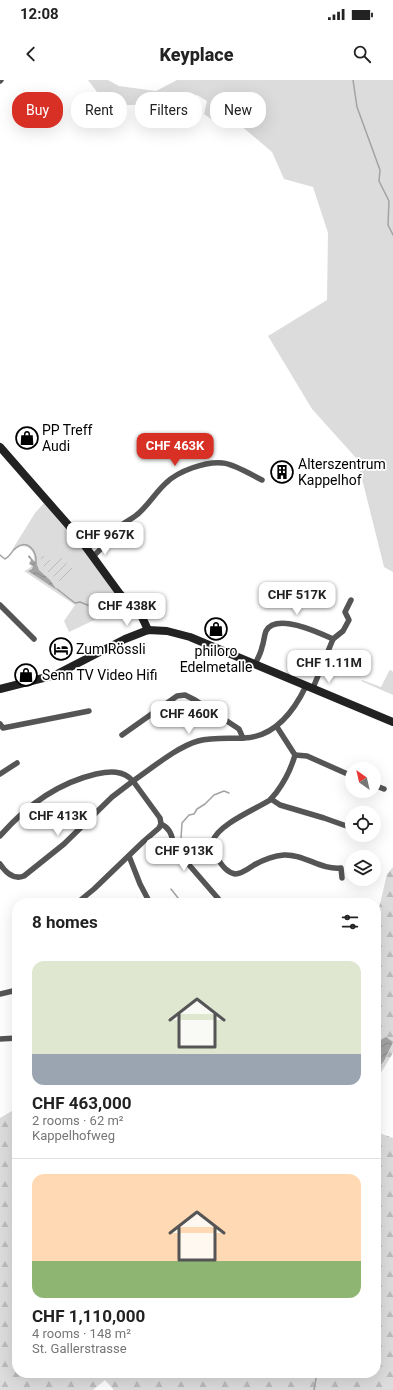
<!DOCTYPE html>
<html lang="en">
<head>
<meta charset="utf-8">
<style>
	body { margin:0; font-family:Roboto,sans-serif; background:#f6f6f6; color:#222; height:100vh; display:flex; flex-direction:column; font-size:15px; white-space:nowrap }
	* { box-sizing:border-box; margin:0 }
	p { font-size:13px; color:#767676 }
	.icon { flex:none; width:22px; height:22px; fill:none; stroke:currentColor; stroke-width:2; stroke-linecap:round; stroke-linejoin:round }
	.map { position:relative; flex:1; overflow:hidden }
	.panel { position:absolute; left:12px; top:818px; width:369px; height:480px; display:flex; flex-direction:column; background:#fff; border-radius:16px; box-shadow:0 4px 16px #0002 }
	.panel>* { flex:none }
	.hud { position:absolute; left:12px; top:12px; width:369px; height:36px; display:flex; gap:8px }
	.needle { width:26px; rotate:326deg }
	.buttons { position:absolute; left:345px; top:682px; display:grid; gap:8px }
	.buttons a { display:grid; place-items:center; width:36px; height:36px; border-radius:50%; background:#fff; box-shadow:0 4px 16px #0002; font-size:20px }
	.price { position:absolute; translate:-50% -34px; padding:0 9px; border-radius:8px; background:#fff; color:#222; font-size:13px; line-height:26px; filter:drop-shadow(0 1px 2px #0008) }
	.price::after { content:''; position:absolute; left:50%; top:24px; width:12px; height:9px; margin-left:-6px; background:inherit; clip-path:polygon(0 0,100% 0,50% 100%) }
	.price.current { background:#d93025; color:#fff }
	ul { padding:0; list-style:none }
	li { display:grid; align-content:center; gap:8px; height:212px; padding:0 20px }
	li+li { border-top:1px solid #e0e0e0 }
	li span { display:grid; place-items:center; height:124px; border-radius:12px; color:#555 }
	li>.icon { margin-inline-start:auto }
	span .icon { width:72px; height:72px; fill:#fffc; stroke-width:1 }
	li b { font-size:17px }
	h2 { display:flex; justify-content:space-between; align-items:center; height:48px; padding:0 20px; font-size:17px }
	.chip { padding:0 14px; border-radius:16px; background:#fff; box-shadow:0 4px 16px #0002; font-size:14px; line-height:36px }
	.chip.current { background:#d93025; color:#fff }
	.status { display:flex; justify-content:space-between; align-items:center; height:28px; padding:0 20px; background:#fff; direction:ltr }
	.status svg { height:11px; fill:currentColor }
	header { display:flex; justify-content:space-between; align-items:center; height:52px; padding:0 20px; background:#fff; font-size:18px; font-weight:800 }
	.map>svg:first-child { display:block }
	.green { fill:#dcdcdc }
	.forest { fill:url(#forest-firs) }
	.garden { fill:url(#garden-furrows) }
	.water { fill:url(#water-waves) }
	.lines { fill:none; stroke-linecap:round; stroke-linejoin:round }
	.stream { stroke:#a3a3a3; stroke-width:1.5 }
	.minor { stroke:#555; stroke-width:5.5 }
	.secondary { stroke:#222; stroke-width:8 }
	.labels { text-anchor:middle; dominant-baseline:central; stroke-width:3.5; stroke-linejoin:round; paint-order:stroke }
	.poi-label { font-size:14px; fill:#000; stroke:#fff; text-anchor:start }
</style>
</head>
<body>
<div class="status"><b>12:08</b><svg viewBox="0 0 49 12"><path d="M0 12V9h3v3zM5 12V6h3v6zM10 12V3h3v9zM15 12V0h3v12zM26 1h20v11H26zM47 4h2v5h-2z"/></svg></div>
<header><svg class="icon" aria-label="back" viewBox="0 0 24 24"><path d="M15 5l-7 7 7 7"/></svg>Keyplace<svg class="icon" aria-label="search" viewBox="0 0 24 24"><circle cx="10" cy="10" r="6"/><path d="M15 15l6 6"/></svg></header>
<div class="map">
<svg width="393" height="1310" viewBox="0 0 393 1310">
	<defs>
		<pattern id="forest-firs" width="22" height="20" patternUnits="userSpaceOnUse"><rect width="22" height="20" fill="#dcdcdc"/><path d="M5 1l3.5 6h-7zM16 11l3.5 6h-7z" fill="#bbb"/></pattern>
		<pattern id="garden-furrows" width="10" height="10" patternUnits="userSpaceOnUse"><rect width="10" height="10" fill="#dcdcdc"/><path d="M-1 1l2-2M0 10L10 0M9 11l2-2" fill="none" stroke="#bbb"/></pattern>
		<pattern id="water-waves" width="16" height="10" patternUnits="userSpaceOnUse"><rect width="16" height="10" fill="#a3a3a3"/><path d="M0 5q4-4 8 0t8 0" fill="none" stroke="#8b8b8b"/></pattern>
	</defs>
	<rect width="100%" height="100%" fill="#fff"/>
	<g class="green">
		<path d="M 88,0 L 108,0 L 119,6 L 156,11 L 177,0 L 393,0 L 393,492 L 384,487 L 357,379 L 312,329 L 268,256 L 327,220 L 328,153 L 313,107 L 284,99 L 272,72 L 240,45 L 211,39 L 204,34 L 207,21 L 197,15 L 188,19 L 174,14 L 144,25 L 127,25 L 114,36 L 110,33 L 109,17 L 97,12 Z"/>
		<path d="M 45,422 L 61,439 L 124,526 L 69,552 L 64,541 L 75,525 L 24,491 C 43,485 33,456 12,470 L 35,433 Z"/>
		<path d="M 391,590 L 393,592 L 393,615 L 361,601 L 362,600 L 381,607 L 389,591 Z"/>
	</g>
	<g class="forest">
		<path d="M 393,787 L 393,973 L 379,996 L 376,1010 L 376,841 L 387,794 Z"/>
		<path d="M 17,1028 L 17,1293 L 376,1293 L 376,1034 L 379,1053 L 393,1058 L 393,1310 L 114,1310 L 105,1300 L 93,1310 L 0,1310 L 0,1038 Z"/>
	</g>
	<path class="garden" d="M 41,474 L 56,483 L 61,477 L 69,486 L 77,491 L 60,502 C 51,493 40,490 41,474 Z"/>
	<g class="water">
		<path d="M 29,475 L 34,481 L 36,482 L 39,490 L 50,500 L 57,510 L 28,491 L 32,489 L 33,486 L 29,484 L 31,480 L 28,477 Z"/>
		<path d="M 386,957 L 393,962 L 384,981 L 376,991 L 376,964 L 377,962 Z"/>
	</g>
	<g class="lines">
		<g class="stream">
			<path d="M 353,0 L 357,27 L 380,90 L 379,101 L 389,121 L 388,145 L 393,155"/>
			<path d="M 0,475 L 5,479 C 11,476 11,471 16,468 C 28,458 37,472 36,483"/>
			<path d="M 57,509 L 75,523 L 80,522 L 90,526 L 99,520 L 104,520 L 114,524"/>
			<path d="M 181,758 L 182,743 L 189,735 L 194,734 L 197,729 L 205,724 L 214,715 L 224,711 L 229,713"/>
			<path d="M 171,809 L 182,823"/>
			<path d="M 314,1310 L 317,1293"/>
		</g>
		<g class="minor">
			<path d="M 0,1 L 1,0"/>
			<path d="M 93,476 C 103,469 108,458 117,449 C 123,442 133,439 139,433 C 149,424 156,412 166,403 C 178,391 206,381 223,383 C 234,384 252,395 262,400"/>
			<path d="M 0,525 L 34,559"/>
			<path d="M 255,584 C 258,578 261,573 262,567 C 264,562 264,556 266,551 C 276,532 320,553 333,559"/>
			<path d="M 313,608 L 333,559 L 343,551 L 349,540 L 345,532 L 351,520"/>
			<path d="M 0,644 L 3,648 L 89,631"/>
			<path d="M 277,647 L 295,675 C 291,689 285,701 276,713 C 274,715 272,718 270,720 C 256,729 217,745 213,761 C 211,767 213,773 217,778 C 222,785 226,792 235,794 C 242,794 248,789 254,785 C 263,780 273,776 284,775 C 305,774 320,790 341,788 L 342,798"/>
			<path d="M 122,655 L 177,616 L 185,615 L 195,620 L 239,649 L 243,658"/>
			<path d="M 295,675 L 307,676 L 352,696"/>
			<path d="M 0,694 L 17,683"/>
			<path d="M 374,705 L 384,709"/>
			<path d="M 271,719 L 280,725 L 324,738 L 352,748"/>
			<path d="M 161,744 C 174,750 171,761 177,771 L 222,823"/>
			<path d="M 0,756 C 26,726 58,703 96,694 C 110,691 123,690 133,701 L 112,717 L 64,764 L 24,796 C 14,800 6,793 0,784"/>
			<path d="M 129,776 L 140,804 L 150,823"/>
			<path d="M 77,823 L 94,809 L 144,761 L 159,748 L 161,744 L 160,738 L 133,701 C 152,688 177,667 198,661 C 213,657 229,659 244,658 C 275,657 294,631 306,606"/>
			<path d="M 0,914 L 17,910"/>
			<path d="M 0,959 L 17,958"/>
		</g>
		<g class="secondary">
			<path d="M 0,367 L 77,455 L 120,514 L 142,537 L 148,550"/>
			<path d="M 0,609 L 55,595 L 125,559 L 148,550 L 167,551 L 190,557 L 393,642"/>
		</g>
	</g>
	<defs>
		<g id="shop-ring" transform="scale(1.15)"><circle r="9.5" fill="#fff" stroke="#000" stroke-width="1.5"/><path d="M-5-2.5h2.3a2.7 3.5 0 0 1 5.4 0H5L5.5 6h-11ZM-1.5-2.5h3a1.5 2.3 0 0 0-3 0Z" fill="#000"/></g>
		<g id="building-ring" transform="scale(1.15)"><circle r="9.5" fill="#fff" stroke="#000" stroke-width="1.5"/><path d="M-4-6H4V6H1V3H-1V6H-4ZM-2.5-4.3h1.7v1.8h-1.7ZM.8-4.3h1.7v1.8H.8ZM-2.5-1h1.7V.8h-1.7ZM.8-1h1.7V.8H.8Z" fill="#000"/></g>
		<g id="hotel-ring" transform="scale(1.15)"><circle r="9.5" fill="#fff" stroke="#000" stroke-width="1.5"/><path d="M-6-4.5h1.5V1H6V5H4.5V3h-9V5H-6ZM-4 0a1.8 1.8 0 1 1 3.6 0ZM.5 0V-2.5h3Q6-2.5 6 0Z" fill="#000"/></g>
	</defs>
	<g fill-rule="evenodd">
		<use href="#shop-ring" x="27" y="358"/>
		<use href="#building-ring" x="282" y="392"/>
		<use href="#shop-ring" x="216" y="549"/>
		<use href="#hotel-ring" x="61" y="569"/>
		<use href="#shop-ring" x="26" y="595"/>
	</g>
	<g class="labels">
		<g class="poi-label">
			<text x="42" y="350">PP Treff<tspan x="42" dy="16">Audi</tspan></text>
			<text x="298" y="384">Alterszentrum<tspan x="298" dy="16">Kappelhof</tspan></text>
			<text x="76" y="569">Zum Rössli</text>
			<text x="216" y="571" text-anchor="middle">philoro<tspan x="216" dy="16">Edelmetalle</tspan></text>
			<text x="42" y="595">Senn TV Video Hifi</text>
		</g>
	</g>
</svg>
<div class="buttons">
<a><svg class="needle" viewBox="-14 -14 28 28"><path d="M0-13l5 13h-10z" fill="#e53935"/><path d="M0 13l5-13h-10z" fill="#767676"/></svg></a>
<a><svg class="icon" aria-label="locate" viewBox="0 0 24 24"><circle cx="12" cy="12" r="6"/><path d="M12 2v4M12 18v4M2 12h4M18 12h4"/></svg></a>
<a><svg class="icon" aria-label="layers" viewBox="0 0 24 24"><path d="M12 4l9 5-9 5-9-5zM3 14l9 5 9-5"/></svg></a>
</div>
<b class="price current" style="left:175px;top:387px">CHF 463K</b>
<b class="price" style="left:105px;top:476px">CHF 967K</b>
<b class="price" style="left:297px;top:536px">CHF 517K</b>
<b class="price" style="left:127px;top:547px">CHF 438K</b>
<b class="price" style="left:329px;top:604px">CHF 1.11M</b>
<b class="price" style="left:189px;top:655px">CHF 460K</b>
<b class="price" style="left:58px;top:757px">CHF 413K</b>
<b class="price" style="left:184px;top:792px">CHF 913K</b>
<div class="hud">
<a class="chip current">Buy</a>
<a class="chip">Rent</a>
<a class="chip">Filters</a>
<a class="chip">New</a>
</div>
<section class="panel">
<h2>8 homes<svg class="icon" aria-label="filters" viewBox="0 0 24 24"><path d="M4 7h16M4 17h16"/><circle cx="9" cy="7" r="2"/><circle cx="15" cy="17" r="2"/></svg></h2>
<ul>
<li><span style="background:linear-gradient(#dfe7d0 75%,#9aa5b1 0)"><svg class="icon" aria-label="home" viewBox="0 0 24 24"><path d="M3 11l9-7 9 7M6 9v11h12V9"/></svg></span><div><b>CHF 463,000</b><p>2 rooms · 62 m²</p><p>Kappelhofweg</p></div></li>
<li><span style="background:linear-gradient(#ffd9b3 70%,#8fb573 0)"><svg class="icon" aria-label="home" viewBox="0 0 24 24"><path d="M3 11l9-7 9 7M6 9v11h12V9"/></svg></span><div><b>CHF 1,110,000</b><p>4 rooms · 148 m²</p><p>St. Gallerstrasse</p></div></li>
</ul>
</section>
</div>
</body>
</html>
